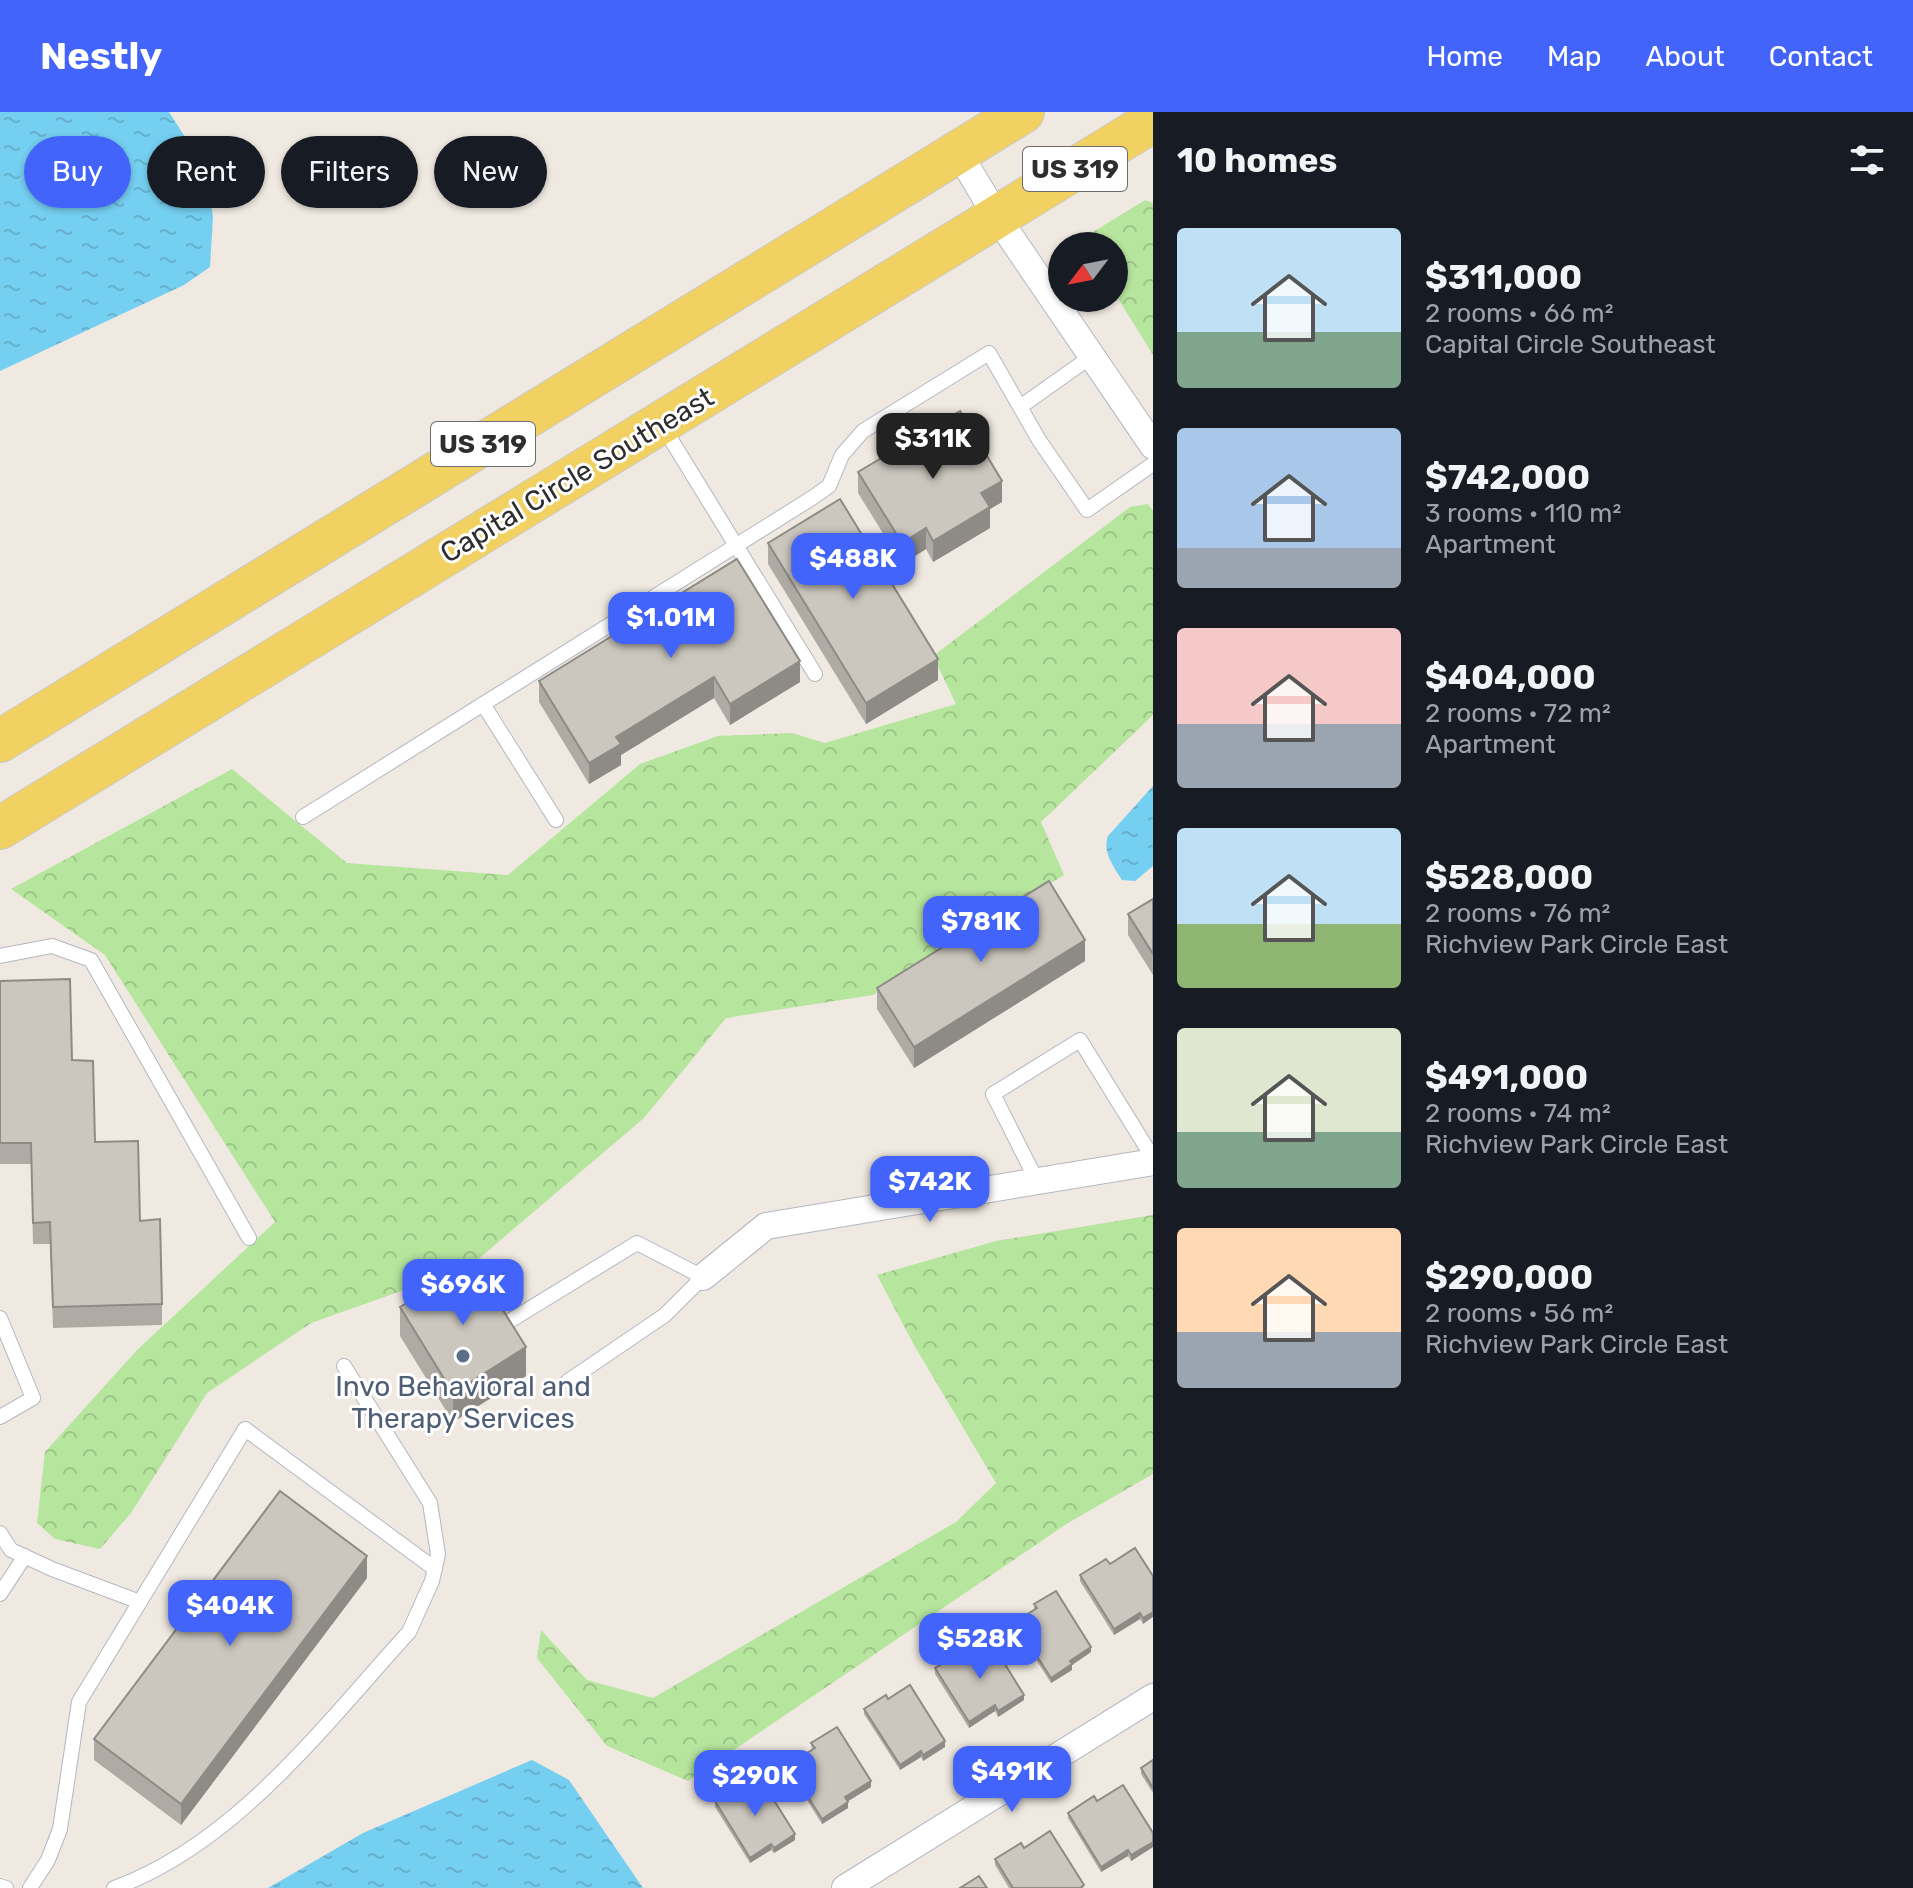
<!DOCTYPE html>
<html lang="en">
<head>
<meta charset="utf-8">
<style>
	body { margin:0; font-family:Rubik,sans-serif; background:#242831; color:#f1f3f6; height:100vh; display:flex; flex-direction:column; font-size:30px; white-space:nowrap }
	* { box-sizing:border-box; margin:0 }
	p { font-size:26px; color:#9ea1a6 }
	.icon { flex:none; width:44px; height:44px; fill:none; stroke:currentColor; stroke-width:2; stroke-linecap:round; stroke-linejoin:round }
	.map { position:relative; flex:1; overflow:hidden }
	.panel { display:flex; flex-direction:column; background:#171b24; width:760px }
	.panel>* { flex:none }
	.guide { position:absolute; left:24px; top:24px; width:760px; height:72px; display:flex; gap:16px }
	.needle { width:52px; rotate:238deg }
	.controls { position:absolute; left:1048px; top:120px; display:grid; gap:16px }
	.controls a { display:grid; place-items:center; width:80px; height:80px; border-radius:50%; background:#171b24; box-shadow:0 2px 6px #0004; font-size:40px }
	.price { position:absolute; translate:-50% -68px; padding:0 18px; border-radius:16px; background:#4264fb; color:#fff; font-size:26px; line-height:52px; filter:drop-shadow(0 2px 4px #0008) }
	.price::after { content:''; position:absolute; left:50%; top:48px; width:24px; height:18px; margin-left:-12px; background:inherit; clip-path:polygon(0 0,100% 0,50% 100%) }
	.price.current { background:#222; color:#fff }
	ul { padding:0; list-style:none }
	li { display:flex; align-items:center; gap:24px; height:200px; padding:0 24px }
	li span { display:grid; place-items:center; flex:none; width:224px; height:160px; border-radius:8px; color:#555 }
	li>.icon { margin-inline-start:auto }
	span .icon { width:96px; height:96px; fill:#fffc; stroke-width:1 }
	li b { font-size:34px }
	h2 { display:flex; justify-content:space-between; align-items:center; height:96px; padding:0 24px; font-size:34px }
	.pill { padding:0 28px; border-radius:36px; background:#171b24; box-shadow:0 2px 6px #0004; font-size:28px; line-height:72px }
	.pill.current { background:#4264fb; color:#fff }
	header { display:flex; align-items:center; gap:48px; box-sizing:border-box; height:112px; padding:0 40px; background:#4264fb; color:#fff }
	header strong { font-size:38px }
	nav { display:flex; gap:44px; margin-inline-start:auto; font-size:28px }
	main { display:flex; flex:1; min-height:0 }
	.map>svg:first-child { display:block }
	.forest { fill:url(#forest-crowns) }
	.water { fill:url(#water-ripples) }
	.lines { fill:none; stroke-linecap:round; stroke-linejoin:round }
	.service-casing { stroke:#b4b7c1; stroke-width:16 }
	.minor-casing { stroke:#b4b7c1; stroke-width:28 }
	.primary-casing { stroke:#c9c9c9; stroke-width:44 }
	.service { stroke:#fff; stroke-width:14 }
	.minor { stroke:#fff; stroke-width:26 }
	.primary { stroke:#f2d163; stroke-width:42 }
	.wall { fill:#afaba4 }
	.shaded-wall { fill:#8e8b86 }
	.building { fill:#cbc7bf; stroke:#8e8b86; stroke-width:2 }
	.service-dot { fill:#5c6f8a; stroke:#fff; stroke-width:3 }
	.labels { text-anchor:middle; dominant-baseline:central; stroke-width:6; stroke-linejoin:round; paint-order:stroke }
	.shield { fill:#fff; stroke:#6d6d6d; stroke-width:2 }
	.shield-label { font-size:26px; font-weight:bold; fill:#2e2e2e }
	.street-label { font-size:28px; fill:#2e2e2e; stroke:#fff }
	.service-label { font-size:28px; fill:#4e5e75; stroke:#fff }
</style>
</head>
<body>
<header>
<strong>Nestly</strong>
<nav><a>Home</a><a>Map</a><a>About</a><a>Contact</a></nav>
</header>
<main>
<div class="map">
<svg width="1153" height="1776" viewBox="0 0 1153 1776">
	<defs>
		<pattern id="forest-crowns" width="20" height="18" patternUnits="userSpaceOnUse" patternTransform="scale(2)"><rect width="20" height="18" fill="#b6e59e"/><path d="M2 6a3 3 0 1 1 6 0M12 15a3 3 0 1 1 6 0" fill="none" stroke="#9dc588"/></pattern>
		<pattern id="water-ripples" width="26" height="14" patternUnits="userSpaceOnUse" patternTransform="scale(2)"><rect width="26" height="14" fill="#75cff0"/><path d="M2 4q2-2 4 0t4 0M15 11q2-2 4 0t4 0" fill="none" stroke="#66b2ce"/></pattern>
	</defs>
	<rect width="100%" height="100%" fill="#efe9e1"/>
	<g class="forest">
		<path d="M 1145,88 L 1153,91 L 1153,243 L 1114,180 L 1114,134 L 1095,134 L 1093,120 Z"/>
		<path d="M 1148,392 L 1153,399 L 1153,603 L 1041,710 L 1064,763 L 873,883 L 726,906 L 644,1006 L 469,1155 L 311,1211 L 207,1281 L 131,1401 L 100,1437 L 55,1427 L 37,1411 L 45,1340 L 137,1238 L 275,1110 L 105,843 L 11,777 L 232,657 L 347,751 L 508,763 L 640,652 L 718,624 L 792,621 L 825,631 L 956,592 L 933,544 L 1130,395 Z"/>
		<path d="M 1153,1103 L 1153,1362 L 1068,1411 L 688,1669 L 607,1634 L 537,1546 L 541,1518 L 587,1568 L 653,1586 L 956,1410 L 996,1371 L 914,1233 L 877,1163 L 996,1129 Z"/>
	</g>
	<g class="water">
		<path d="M 0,0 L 169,0 L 206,58 L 213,105 L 210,155 L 184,173 L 0,259 Z"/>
		<path d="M 1153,674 L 1153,754 L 1135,769 L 1122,768 C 1114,755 1102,740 1108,724 Z"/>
		<path d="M 532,1648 L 569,1668 L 643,1776 L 268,1776 L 363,1721 Z"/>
	</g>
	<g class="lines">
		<g class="service-casing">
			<g id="service">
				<path d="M 1020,295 L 1092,244"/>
				<path d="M 662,313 L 815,562"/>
				<path d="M 483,592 L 556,708"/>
				<path d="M 303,705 L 812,386 L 829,374 L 842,343 L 863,319 L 989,241 L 1039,328 L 1087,398 L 1153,352"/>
				<path d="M 0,844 L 52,834 L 91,848 L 249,1126"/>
				<path d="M 1037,1069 L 993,982 L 1080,928 L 1153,1046"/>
				<path d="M 0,1206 L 33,1286 L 0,1305"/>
				<path d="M 503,1213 L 637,1131 L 703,1165 L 665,1203 L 568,1269"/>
				<path d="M 0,1421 L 11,1438 L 52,1457 L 140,1490"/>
				<path d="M 0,1482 L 25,1444"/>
				<path d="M 0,1774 L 6,1776"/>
				<path d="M 30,1776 L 48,1748 L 60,1717 L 79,1590 L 245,1317 L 435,1457"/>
				<path d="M 114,1776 C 236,1732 325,1612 409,1520 L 432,1469 L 438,1442 L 430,1391 L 344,1254"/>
			</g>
		</g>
		<g class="minor-casing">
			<g id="minor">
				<path d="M 958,40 L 997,105 L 1153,334"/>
				<path d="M 703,1165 L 766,1114 L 1153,1050"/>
				<path d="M 845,1776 L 1153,1585"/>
			</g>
		</g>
		<g class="primary-casing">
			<g id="primary">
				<path d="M 0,629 L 1023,0"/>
				<path d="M 0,716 L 1153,9"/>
			</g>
		</g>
		<use href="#service" class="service"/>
		<use href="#minor" class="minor"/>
		<use href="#primary" class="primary"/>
	</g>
	<g class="wall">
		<path d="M 858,360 L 1002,390 L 990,397 L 990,416 L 933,450 L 926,437 L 902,452 L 858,381 Z"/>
		<path d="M 768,431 L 938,568 L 866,612 L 768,452 Z"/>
		<path d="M 737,447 L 800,570 L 730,613 L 714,586 L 621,643 L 621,653 L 589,672 L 539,590 L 539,569 Z"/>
		<path d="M 1153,787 L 1153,863 L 1128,823 L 1128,802 Z"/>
		<path d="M 1085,849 L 914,956 L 877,897 L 877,876 Z"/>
		<path d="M 0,869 L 72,948 L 95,1030 L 140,1109 L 162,1192 L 162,1213 L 53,1216 L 50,1132 L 33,1132 L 31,1052 L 0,1052 Z"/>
		<path d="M 400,1195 L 526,1264 L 453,1310 L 400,1224 Z"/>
		<path d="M 1110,1452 L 1153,1464 L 1143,1512 L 1140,1507 L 1114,1523 L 1080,1469 L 1080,1463 Z"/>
		<path d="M 367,1466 L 181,1713 L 94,1648 L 94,1627 Z"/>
		<path d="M 1034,1492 L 1091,1540 L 1072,1553 L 1072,1558 L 1051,1571 L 1015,1515 L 1015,1510 L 1034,1498 Z"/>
		<path d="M 965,1545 L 1024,1588 L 998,1605 L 995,1599 L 969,1616 L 935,1562 L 935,1556 Z"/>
		<path d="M 888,1587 L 945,1635 L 923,1649 L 921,1645 L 900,1658 L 864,1602 L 864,1597 Z"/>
		<path d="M 811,1631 L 871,1675 L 848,1689 L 848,1696 L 822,1712 L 788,1658 L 788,1653 L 812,1638 Z"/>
		<path d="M 1153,1648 L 1153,1681 L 1141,1662 L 1141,1656 Z"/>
		<path d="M 739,1680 L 795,1728 L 774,1741 L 771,1738 L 750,1751 L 715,1695 L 715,1689 Z"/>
		<path d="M 1097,1689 L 1153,1721 L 1153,1735 L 1131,1749 L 1128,1744 L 1101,1760 L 1068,1706 L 1068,1701 Z"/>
		<path d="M 1024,1736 L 1084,1776 L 1009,1776 L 995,1753 L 995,1747 Z"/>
	</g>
	<g class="shaded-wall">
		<path d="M 1002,369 L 1002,390 L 990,397 L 990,416 L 933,450 L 933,429 L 981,381 Z"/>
		<path d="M 926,416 L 926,437 L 902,452 L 902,431 Z"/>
		<path d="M 938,547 L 938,568 L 866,612 L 866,591 Z"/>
		<path d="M 800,549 L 800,570 L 730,613 L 730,592 Z"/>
		<path d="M 714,565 L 714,586 L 621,643 L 621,653 L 589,672 L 589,651 L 616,625 Z"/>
		<path d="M 1085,828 L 1085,849 L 914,956 L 914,935 Z"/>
		<path d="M 526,1235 L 526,1264 L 453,1310 L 453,1281 Z"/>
		<path d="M 367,1444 L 367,1466 L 181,1713 L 181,1692 Z"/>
		<path d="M 1153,1500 L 1153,1505 L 1143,1512 L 1143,1506 Z"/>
		<path d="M 1140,1501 L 1140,1507 L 1114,1523 L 1114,1517 Z"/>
		<path d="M 1091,1535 L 1091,1540 L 1072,1553 L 1072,1558 L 1051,1571 L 1051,1566 L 1070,1549 Z"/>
		<path d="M 1024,1583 L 1024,1588 L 998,1605 L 998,1599 Z"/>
		<path d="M 995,1593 L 995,1599 L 969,1616 L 969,1610 Z"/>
		<path d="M 945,1629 L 945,1635 L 923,1649 L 923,1643 Z"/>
		<path d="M 921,1639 L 921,1645 L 900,1658 L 900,1653 Z"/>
		<path d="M 871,1669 L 871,1675 L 845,1691 L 845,1685 Z"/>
		<path d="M 848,1690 L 848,1696 L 822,1712 L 822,1707 Z"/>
		<path d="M 795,1722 L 795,1728 L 774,1741 L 774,1736 Z"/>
		<path d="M 1153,1730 L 1153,1735 L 1131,1749 L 1131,1743 Z"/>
		<path d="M 771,1732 L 771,1738 L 750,1751 L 750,1746 Z"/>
		<path d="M 1128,1738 L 1128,1744 L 1101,1760 L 1101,1755 Z"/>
	</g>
	<g class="building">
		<path d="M 960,299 L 1002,369 L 981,381 L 990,395 L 933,429 L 926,416 L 902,431 L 858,360 Z"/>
		<path d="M 840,387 L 938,547 L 866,591 L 768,431 Z"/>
		<path d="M 737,447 L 800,549 L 730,592 L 714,565 L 616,625 L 621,632 L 589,651 L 539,569 Z"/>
		<path d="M 1049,769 L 1085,828 L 914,935 L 877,876 Z"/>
		<path d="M 1153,787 L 1153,842 L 1128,802 Z"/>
		<path d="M 70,867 L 72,948 L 93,949 L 95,1030 L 138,1029 L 140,1109 L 160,1107 L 162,1192 L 53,1195 L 50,1110 L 33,1111 L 31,1031 L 0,1031 L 0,869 Z"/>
		<path d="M 473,1150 L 526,1235 L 453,1281 L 400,1195 Z"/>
		<path d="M 280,1379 L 367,1444 L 181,1692 L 94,1627 Z"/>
		<path d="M 1135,1436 L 1153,1464 L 1153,1500 L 1143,1506 L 1140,1501 L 1114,1517 L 1080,1463 L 1106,1447 L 1110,1452 Z"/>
		<path d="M 1056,1479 L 1091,1535 L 1070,1549 L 1072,1552 L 1051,1566 L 1015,1510 L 1037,1496 L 1034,1492 Z"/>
		<path d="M 990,1528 L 1024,1583 L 998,1599 L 995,1593 L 969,1610 L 935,1556 L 961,1540 L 965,1545 Z"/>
		<path d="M 910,1573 L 945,1629 L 923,1643 L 921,1639 L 900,1653 L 864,1597 L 886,1583 L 888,1587 Z"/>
		<path d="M 837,1615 L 871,1669 L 845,1685 L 848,1690 L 822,1707 L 788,1653 L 815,1636 L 811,1631 Z"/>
		<path d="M 1153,1648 L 1153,1676 L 1141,1656 Z"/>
		<path d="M 760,1666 L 795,1722 L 774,1736 L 771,1732 L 750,1746 L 715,1689 L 736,1676 L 739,1680 Z"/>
		<path d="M 1123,1673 L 1153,1721 L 1153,1730 L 1131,1743 L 1128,1738 L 1101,1755 L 1068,1701 L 1094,1684 L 1097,1689 Z"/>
		<path d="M 1050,1719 L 1084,1773 L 1080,1776 L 1013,1776 L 995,1747 L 1021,1731 L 1024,1736 Z"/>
		<path d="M 979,1764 L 987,1776 L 960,1776 Z"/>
	</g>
	<circle class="service-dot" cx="463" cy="1244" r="8"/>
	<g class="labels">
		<g class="shield">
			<rect x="1023" y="35" width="104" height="44" rx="6"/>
			<rect x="431" y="310" width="104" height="44" rx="6"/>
		</g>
		<g class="shield-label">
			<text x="1075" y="57">US 319</text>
			<text x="483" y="332">US 319</text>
		</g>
		<g class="street-label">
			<text transform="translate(577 363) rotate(-31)">Capital Circle Southeast</text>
		</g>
		<g class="service-label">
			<text x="463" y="1274">Invo Behavioral and<tspan x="463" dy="32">Therapy Services</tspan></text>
		</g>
	</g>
</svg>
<div class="controls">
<a><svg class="needle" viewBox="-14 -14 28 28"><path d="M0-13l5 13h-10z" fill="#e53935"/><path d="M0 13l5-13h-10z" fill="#9ea1a6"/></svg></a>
</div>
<b class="price current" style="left:933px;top:369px">$311K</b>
<b class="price" style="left:853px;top:489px">$488K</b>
<b class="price" style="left:671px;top:548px">$1.01M</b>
<b class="price" style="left:981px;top:852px">$781K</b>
<b class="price" style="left:930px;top:1112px">$742K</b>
<b class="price" style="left:463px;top:1215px">$696K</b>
<b class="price" style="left:230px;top:1536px">$404K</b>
<b class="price" style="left:980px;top:1569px">$528K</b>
<b class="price" style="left:1012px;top:1702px">$491K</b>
<b class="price" style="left:755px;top:1706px">$290K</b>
<div class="guide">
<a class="pill current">Buy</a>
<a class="pill">Rent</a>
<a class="pill">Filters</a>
<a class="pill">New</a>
</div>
</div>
<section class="panel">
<h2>10 homes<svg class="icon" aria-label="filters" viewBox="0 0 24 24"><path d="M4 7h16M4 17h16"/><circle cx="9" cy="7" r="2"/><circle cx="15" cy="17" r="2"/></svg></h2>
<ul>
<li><span style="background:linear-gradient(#bfe0f5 65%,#7fa58c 0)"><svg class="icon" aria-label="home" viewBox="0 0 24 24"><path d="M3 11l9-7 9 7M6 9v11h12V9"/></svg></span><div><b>$311,000</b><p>2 rooms · 66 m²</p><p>Capital Circle Southeast</p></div></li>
<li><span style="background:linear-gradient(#a9c7e8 75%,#9aa5b1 0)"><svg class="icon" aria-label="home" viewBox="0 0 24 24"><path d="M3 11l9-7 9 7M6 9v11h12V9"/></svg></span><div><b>$742,000</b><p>3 rooms · 110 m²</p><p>Apartment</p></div></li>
<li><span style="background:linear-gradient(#f6c9c9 60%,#9aa5b1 0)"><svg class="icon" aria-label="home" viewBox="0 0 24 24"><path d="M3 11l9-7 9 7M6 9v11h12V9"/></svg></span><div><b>$404,000</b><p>2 rooms · 72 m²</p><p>Apartment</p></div></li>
<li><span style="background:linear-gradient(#bfe0f5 60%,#8fb573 0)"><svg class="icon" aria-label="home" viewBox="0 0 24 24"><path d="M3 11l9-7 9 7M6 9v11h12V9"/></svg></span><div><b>$528,000</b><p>2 rooms · 76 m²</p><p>Richview Park Circle East</p></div></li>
<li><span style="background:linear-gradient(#dfe7d0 65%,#7fa58c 0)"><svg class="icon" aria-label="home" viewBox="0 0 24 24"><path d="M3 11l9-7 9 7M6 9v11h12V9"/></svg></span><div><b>$491,000</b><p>2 rooms · 74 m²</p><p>Richview Park Circle East</p></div></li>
<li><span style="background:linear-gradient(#ffd9b3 65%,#9aa5b1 0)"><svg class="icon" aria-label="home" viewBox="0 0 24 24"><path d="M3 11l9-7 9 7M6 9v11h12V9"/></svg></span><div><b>$290,000</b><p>2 rooms · 56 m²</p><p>Richview Park Circle East</p></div></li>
</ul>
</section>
</main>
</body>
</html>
